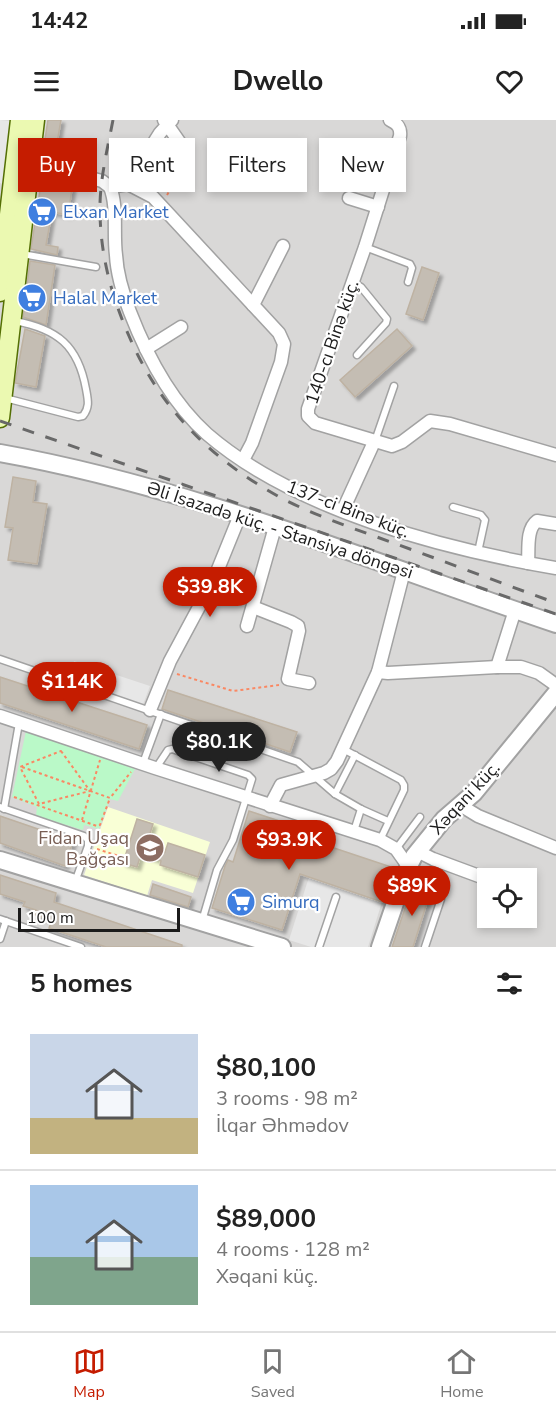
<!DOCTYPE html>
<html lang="en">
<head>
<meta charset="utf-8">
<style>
	body { margin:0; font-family:"Nunito Sans",sans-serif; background:#f6f6f6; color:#222; height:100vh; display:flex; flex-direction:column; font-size:22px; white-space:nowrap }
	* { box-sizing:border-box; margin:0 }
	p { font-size:20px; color:#767676 }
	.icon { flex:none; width:33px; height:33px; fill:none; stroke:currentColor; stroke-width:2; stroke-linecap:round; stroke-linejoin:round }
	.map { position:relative; height:827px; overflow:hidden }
	.drawer { display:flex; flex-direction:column; background:#fff; flex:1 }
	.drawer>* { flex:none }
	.hud { position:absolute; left:18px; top:18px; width:520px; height:54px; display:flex; gap:12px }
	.controls { position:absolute; left:477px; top:748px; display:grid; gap:12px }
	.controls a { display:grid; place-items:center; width:60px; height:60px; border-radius:0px; background:#fff; box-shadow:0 3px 9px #0003; font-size:30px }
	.scale { position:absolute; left:18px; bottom:15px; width:162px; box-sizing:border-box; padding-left:6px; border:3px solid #1b1b1b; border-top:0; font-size:16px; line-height:21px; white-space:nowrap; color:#1b1b1b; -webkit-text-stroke:4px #fff; paint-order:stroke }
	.price { position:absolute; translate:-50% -51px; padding:0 14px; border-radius:21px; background:#c51c00; color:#fff; font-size:20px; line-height:39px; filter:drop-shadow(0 2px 3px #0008) }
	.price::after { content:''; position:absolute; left:50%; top:36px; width:18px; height:14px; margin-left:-9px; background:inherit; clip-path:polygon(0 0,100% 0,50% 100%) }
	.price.on { background:#222; color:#fff }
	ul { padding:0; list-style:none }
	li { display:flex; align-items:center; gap:18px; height:150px; padding:0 30px }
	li+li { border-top:2px solid #e0e0e0 }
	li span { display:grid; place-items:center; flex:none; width:168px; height:120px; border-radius:0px; color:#555 }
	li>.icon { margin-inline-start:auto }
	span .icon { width:72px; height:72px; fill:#fffc; stroke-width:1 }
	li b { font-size:26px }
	h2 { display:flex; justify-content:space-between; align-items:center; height:72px; padding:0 30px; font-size:26px }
	.chip { padding:0 21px; border-radius:0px; background:#fff; box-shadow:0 3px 9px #0003; font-size:21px; line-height:54px }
	.chip.on { background:#c51c00; color:#fff }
	.status { display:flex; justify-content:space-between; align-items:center; height:42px; padding:0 30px; background:#fff; direction:ltr }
	.status svg { height:16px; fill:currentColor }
	header { display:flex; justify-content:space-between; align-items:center; height:78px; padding:0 30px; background:#fff; font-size:27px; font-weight:700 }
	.menu { display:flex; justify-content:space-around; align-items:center; height:84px; border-top:2px solid #e0e0e0; background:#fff; font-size:16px; color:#767676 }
	.menu a { display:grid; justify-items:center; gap:3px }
	.menu .on { color:#c51c00 }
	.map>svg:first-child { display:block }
	.residential { fill:#d9d8d7; fill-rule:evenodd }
	.education { fill:#f9ffd6 }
	.park { fill:#baf9c8 }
	.parking { fill:#e7e7e7 }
	.building { fill:#c4bdb3; stroke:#beb2a2; stroke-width:1.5; filter:url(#shadow) }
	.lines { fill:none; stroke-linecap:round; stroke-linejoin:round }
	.service-casing { stroke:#a2a2a2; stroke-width:9 }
	.minor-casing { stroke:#a2a2a2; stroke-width:15 }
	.tertiary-casing { stroke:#a2a2a2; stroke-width:20 }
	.secondary-casing { stroke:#546f04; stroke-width:21 }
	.path { stroke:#fa8863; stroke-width:2; stroke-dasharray:3 3; stroke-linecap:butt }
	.service { stroke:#fff; stroke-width:6 }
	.minor { stroke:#fff; stroke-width:12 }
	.tertiary { stroke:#fff; stroke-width:16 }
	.secondary { stroke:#ebf9b1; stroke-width:18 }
	.rail { stroke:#696969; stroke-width:3; stroke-dasharray:12 12; stroke-linecap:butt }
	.labels { text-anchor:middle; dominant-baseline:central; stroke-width:4.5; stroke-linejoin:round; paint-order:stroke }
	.shop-label { font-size:18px; fill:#366cbe; stroke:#fff; text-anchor:start }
	.street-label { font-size:18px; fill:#1b1b1b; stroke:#fff }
	.education-label { font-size:18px; fill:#785e54; stroke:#fff; text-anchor:end }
</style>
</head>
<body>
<div class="status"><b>14:42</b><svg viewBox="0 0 49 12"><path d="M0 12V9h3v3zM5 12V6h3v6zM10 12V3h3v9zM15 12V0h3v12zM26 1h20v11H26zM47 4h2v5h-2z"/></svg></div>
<header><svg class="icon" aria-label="menu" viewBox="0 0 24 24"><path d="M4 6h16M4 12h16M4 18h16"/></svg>Dwello<svg class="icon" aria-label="heart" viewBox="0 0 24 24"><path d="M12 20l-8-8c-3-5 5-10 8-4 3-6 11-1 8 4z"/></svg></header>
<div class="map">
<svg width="556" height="827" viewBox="0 0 556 827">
	<defs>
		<filter id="shadow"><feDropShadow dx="3.5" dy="3.5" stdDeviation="1.5" flood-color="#0004"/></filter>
	</defs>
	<rect width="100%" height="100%" fill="#edeae0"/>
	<path class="residential" d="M 0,0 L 556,0 L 556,827 L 0,827 ZM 488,759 L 526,759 L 526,798 L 488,798 Z"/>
	<path class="education" d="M 108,687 L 210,722 L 193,773 L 152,760 L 147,776 L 84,755 Z"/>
	<path class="park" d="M 26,611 L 135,649 L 118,681 L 110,679 L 99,709 L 84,705 L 83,710 L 36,696 L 37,687 L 12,677 Z"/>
	<g class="parking">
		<path d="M 0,0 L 11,1 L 3,64 L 0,63 Z"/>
		<path d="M 74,541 L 150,566 L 142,587 L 68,561 Z"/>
		<path d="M 309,757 L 382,782 L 368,827 L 311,827 L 289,820 Z"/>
	</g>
	<g class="building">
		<path d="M 48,0 L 61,0 L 54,40 L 42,38 Z"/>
		<path d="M 42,57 L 73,62 L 68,95 L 52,92 L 46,125 L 58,127 L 57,135 L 31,129 Z"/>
		<path d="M 30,141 L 55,145 L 46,205 L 23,197 Z"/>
		<path d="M 422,147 L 439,153 L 423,200 L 406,194 Z"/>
		<path d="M 25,209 L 45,216 L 36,267 L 15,263 Z"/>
		<path d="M 397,209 L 412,226 L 355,277 L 340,260 Z"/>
		<path d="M 13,357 L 36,361 L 33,382 L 47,384 L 37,444 L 8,440 L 13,408 L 5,407 Z"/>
		<path d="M 0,557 L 147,605 L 139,629 L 0,583 Z"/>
		<path d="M 168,570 L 297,612 L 290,632 L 165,590 L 162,589 Z"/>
		<path d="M 249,691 L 313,712 L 310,720 L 394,748 L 382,782 L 300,754 L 282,810 L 212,788 L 225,746 L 228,740 L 233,742 Z"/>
		<path d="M 0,696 L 73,721 L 65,746 L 0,723 Z"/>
		<path d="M 137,699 L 153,704 L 146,726 L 165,732 L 168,723 L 205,735 L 198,757 L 160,745 L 161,741 L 141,734 L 137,747 L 123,743 Z"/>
		<path d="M 0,755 L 56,773 L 54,782 L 182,825 L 182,827 L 106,827 L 49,808 L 52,800 L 35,795 L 36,790 L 23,786 L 25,782 L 0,774 Z"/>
		<path d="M 153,764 L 191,777 L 188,787 L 150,775 Z"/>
		<path d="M 413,764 L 431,770 L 413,827 L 392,827 Z"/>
	</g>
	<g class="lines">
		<g class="service-casing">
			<g id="service">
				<path d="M 365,127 L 410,144 L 412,148 L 408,162"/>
				<path d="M 22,134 L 96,147"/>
				<path d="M 353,162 L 361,167 L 387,199 L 386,203 L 357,235"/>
				<path d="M 5,278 L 78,297 L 83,296 C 90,287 88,280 86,269 C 78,225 57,209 15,201"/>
				<path d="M 375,321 L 394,266"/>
				<path d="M 453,387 L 481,395 L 485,400 L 478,432"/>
				<path d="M 0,539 L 298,642 L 335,674 L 361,689 L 388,701"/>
				<path d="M 343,629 L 401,660 L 404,665 L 404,670 L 380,720"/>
				<path d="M 143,643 L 161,594"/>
				<path d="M 156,648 L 168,630 L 172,629 L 248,655 L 252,659 L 233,720 L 217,750 L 202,801"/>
				<path d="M 335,674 L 355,635"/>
				<path d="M 0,687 L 84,716 L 88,720 L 88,726 L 75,762"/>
				<path d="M 4,689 L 19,603"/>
				<path d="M 354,711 L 361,689"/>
				<path d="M 396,729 L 420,697"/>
				<path d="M 0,799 L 81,827"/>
				<path d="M 0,819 L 6,801"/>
				<path d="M 319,827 L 336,777"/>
				<path d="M 425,827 L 441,779"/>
			</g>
		</g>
		<g class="minor-casing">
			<g id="minor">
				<path d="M 164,0 L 187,33"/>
				<path d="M 390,0 C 398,4 401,8 400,16 L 365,127 L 308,289 L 308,296 L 315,303 L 392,326 L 402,322 L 430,301 L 450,304 L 556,335"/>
				<path d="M 30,43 L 102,61 L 110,67"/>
				<path d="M 128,64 L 160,13 L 172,0"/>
				<path d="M 110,67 C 118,87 113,113 116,135 C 117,154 123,174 130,192 C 147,236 171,282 207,314 C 295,390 443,429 556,448"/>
				<path d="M 110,67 L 128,64 L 153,77 L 279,213 L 284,224 L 281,242 L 252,323 L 243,340"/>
				<path d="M 349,78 L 378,87"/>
				<path d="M 253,185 L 283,126"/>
				<path d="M 146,229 L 181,207"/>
				<path d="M 343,390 L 374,322"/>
				<path d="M 528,443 C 529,430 526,409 537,401 L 556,404"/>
				<path d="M 253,487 L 291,502 L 298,506 L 299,511 L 288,559 L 309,563"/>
				<path d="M 247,506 L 275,407"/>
				<path d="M 497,547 L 515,490"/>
				<path d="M 378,552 L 388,553 L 497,547 L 521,547 L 539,553 L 556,565"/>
				<path d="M 150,590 L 170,541 L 214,459 L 240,395"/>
				<path d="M 0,596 L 155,648 L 380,720 L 396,729 L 408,746"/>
				<path d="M 460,685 L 478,696 L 556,728"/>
				<path d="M 270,686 L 281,665 L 324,653 L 331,649 L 337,641 L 378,552 L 404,451"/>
				<path d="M 417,731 L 433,739 L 487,759"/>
			</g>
		</g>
		<g class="tertiary-casing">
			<g id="tertiary">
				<path d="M 0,333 C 191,367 372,442 556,504"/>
				<path d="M 0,740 L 282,827"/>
				<path d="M 380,827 L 405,754 L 414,736 L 444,699 L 474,673 L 556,573"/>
			</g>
		</g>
		<g class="secondary-casing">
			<g id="secondary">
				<path d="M 0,172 L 20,0"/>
				<path d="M 0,298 L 35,0"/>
			</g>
		</g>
		<g class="path">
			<path d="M 167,75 L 186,43"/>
			<path d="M 177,554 L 233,571 L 279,565"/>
			<path d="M 61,631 L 90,671 L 39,684 L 20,647 Z"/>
			<path d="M 22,647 L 110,678 L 131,652"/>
			<path d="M 14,677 L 97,706 L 100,705 L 110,678"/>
			<path d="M 82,700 L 100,640"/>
			<path d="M 97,729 L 125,738"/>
		</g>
		<use href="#service" class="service"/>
		<use href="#minor" class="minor"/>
		<use href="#tertiary" class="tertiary"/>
		<use href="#secondary" class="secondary"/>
		<g class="rail">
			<path d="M 113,0 C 107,31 99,63 100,94 C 101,138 112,177 129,216 C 161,291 214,342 285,380 C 321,398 361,411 399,425 C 451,444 504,464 556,483"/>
			<path d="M 0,301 L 556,494"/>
		</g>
	</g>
	<defs>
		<g id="supermarket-disc" transform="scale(1.5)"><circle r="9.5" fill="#3f7fe0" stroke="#fff"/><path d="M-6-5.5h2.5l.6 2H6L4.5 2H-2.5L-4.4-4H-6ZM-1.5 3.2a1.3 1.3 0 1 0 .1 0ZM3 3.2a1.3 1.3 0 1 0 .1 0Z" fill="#fff"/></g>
		<g id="school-disc" transform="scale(1.5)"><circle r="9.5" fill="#8d6e63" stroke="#fff"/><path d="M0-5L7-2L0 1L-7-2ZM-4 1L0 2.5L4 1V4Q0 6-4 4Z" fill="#fff"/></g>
	</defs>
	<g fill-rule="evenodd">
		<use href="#supermarket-disc" x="42" y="92"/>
		<use href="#supermarket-disc" x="32" y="178"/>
		<use href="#school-disc" x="150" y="728"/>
		<use href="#supermarket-disc" x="241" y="782"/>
	</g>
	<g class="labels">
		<g class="shop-label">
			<text x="63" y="92">Elxan Market</text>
			<text x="53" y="178">Halal Market</text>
			<text x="262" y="782">Simurq</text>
		</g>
		<g class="street-label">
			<text transform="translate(332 222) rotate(-71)">140-cı Binə küç.</text>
			<text transform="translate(348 389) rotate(21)">137-ci Binə küç.</text>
			<text transform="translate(280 410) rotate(18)">Əli İsazadə küç. - Stansiya döngəsi</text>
			<text transform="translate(465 678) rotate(-47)">Xəqani küç.</text>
		</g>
		<g class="education-label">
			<text x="129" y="718">Fidan Uşaq<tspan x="129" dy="21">Bağçası</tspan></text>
		</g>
	</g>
</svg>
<div class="controls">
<a><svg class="icon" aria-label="locate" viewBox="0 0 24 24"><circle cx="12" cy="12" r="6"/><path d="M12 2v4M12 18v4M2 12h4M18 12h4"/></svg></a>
</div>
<div class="scale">100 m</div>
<b class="price" style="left:210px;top:498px">$39.8K</b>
<b class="price" style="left:72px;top:593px">$114K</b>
<b class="price on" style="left:219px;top:653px">$80.1K</b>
<b class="price" style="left:289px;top:751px">$93.9K</b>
<b class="price" style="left:412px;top:797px">$89K</b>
<div class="hud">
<a class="chip on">Buy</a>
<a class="chip">Rent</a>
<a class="chip">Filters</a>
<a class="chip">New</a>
</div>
</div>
<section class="drawer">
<h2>5 homes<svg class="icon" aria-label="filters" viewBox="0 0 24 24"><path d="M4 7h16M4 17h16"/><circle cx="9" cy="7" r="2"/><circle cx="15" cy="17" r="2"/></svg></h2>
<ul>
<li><span style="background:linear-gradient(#c9d6e8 70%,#c2b280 0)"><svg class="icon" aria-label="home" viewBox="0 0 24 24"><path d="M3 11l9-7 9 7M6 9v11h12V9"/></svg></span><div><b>$80,100</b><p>3 rooms · 98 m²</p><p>İlqar Əhmədov</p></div></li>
<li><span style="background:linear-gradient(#a9c7e8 60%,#7fa58c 0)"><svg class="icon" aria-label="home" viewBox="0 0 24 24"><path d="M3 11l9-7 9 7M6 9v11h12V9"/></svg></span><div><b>$89,000</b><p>4 rooms · 128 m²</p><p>Xəqani küç.</p></div></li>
</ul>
</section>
<nav class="menu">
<a class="on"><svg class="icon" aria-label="map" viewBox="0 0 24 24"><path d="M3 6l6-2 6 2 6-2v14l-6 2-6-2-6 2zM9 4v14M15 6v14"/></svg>Map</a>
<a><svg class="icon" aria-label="saved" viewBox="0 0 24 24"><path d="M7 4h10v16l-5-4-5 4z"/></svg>Saved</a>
<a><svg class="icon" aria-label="home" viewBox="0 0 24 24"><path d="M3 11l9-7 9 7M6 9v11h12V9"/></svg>Home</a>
</nav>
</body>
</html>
